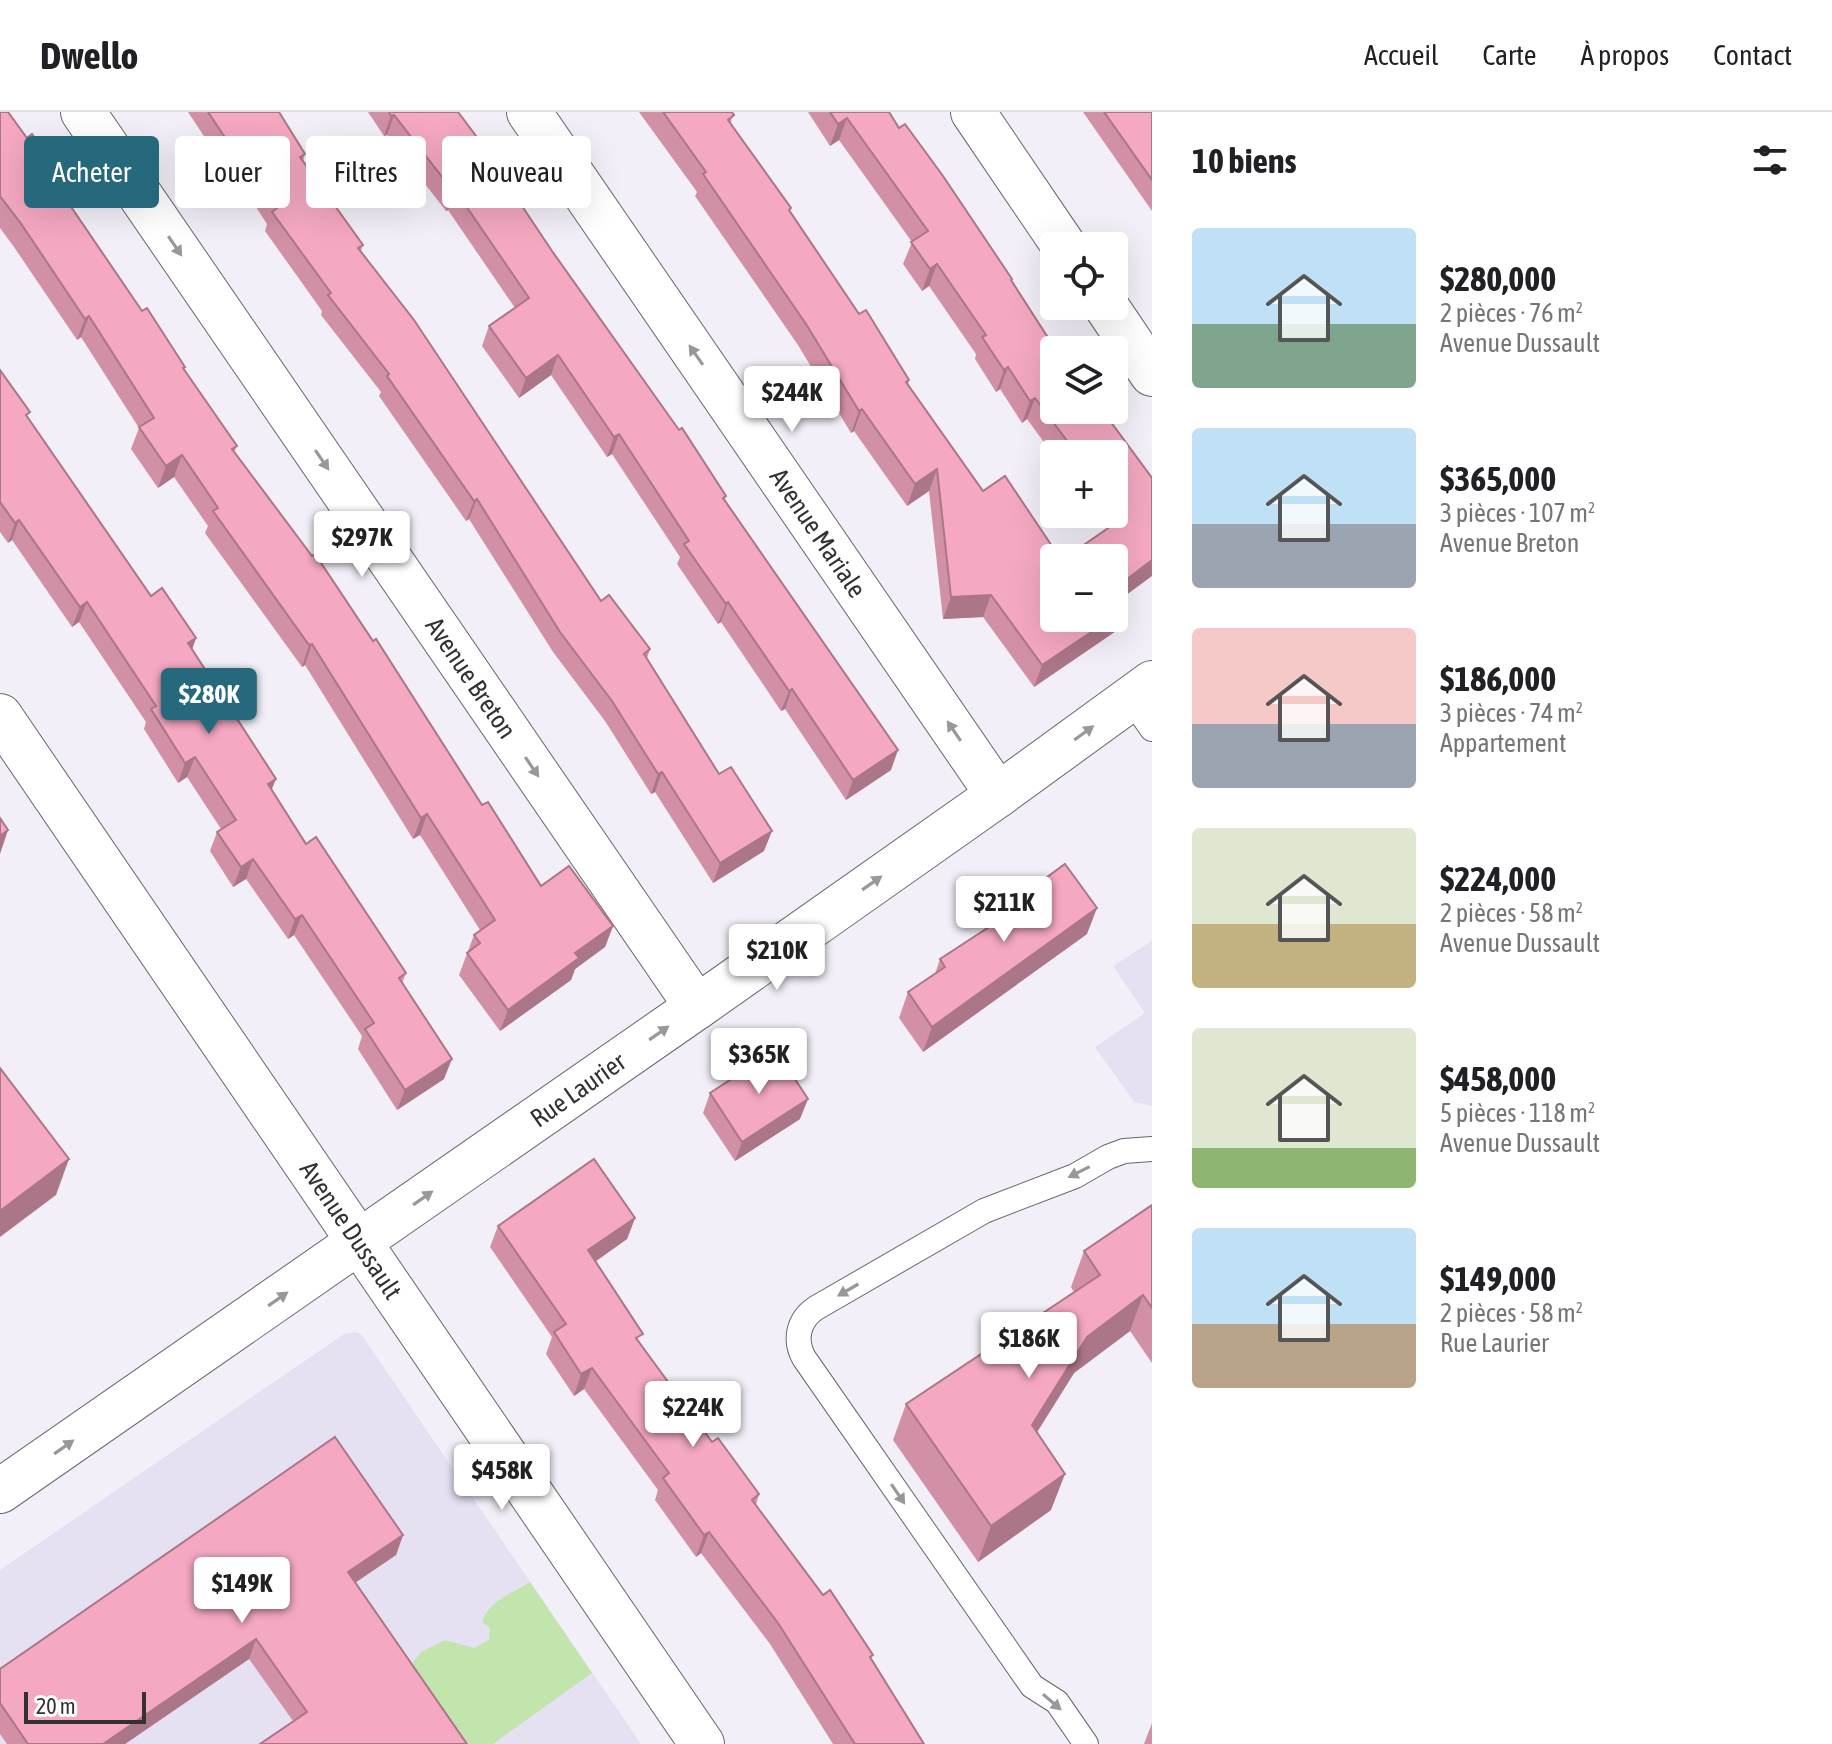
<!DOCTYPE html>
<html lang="fr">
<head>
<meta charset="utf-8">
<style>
	body { margin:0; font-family:"Asap Condensed",sans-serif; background:#f6f6f6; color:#202124; height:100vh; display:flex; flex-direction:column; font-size:30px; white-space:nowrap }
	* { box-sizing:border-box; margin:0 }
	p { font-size:26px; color:#757577 }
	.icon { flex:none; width:44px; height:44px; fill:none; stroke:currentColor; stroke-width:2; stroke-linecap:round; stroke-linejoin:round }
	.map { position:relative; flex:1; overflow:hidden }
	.panel { display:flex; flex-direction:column; background:#fff; width:680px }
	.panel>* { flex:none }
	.top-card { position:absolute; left:24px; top:24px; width:760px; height:72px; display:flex; gap:16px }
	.tools { position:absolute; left:1040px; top:120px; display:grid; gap:16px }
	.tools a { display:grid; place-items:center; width:88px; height:88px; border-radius:8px; background:#fff; box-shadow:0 8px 32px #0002; font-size:40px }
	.scale { position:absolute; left:24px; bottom:20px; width:122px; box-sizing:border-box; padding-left:8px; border:4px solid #323134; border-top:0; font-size:22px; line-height:28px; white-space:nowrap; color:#323134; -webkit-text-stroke:6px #fff; paint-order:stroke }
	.price { position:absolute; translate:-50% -68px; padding:0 18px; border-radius:8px; background:#fff; color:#222; font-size:26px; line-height:52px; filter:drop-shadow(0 2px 4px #0008) }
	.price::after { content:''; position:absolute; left:50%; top:48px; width:24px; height:18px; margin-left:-12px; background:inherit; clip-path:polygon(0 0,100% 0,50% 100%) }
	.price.selected { background:#27697c; color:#fff }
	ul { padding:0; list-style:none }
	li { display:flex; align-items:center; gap:24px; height:200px; padding:0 40px }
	li span { display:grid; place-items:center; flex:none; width:224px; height:160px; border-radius:8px; color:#555 }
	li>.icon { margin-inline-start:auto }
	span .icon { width:96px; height:96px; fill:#fffc; stroke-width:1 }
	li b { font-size:34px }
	h2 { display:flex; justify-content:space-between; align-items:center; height:96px; padding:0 40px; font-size:34px }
	.tag { padding:0 28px; border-radius:8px; background:#fff; box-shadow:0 8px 32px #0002; font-size:28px; line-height:72px }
	.tag.selected { background:#27697c; color:#fff }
	header { display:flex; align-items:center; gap:48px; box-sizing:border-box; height:112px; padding:0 40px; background:#fff; border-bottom:2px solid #e0e0e0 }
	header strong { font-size:38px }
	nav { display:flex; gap:44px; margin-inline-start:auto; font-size:28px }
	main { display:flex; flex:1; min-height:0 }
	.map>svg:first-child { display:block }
	.built { fill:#e6e1f2 }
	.green { fill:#c2e5ae }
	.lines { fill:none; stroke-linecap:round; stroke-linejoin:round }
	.service-casing { stroke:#68656d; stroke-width:26 }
	.minor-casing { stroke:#68656d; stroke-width:46 }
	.service { stroke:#fff; stroke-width:24 }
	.minor { stroke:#fff; stroke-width:44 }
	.wall { fill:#d290a6 }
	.shaded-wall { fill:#ab7687 }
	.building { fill:#f4a8c1; stroke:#ab7687; stroke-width:2 }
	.oneway { fill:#98989a }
	.labels { text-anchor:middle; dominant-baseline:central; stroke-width:6; stroke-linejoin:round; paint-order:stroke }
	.street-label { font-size:26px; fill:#323134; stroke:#fff }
</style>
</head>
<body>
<header>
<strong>Dwello</strong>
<nav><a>Accueil</a><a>Carte</a><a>À propos</a><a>Contact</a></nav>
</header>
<main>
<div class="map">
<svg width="1152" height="1632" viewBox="0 0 1152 1632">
	<rect width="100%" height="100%" fill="#f2eff8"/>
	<g class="built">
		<path d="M 1152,829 L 1152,994 L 1134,990 L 1095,935 L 1145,901 L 1113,854 Z"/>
		<path d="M 355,1220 L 361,1222 L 641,1632 L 0,1632 L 0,1458 L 344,1222 Z"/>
	</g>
	<path class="green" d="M 530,1470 L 592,1561 L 493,1632 L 446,1632 L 400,1566 L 421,1540 L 445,1528 L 474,1536 L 489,1528 L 490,1516 L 482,1510 C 489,1488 512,1482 530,1470 Z"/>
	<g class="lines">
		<g class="service-casing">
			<g id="service">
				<path d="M 1131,587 L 1152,617"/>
				<path d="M 1086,1632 L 1057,1590 L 1032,1574 L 804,1246 C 794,1228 798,1208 816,1196 L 984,1099 L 1075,1064 L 1108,1045 L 1124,1039 L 1152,1037"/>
			</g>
		</g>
		<g class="minor-casing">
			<g id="minor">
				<path d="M 83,0 L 697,895"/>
				<path d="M 529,0 L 998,683"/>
				<path d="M 973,0 L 1064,134"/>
				<path d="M 1106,194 L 1152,262"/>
				<path d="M 0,604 L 702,1632"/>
				<path d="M 0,1379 L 697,895 L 998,683 L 1152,571"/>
			</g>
		</g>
		<use href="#service" class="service"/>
		<use href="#minor" class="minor"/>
	</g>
	<g class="wall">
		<path d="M 0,0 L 52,50 L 49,57 L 66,81 L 65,85 L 142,199 L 185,255 L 184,257 L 237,334 L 234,340 L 482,693 L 541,774 L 613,814 L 605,835 L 575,857 L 571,868 L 500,919 L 459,863 L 474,823 L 480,818 L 420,723 L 413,727 L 305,553 L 302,555 L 205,421 L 208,414 L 174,365 L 158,376 L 131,337 L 139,316 L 81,225 L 77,228 L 14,135 L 0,116 Z"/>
		<path d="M 188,0 L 279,0 L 305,42 L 303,49 L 363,133 L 361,139 L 601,489 L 650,537 L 647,546 L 764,739 L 713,771 L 655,680 L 651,682 L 605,609 L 553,540 L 469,407 L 466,409 L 379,284 L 381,280 L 321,203 L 322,199 L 265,119 L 267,112 L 235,63 L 231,65 Z"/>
		<path d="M 368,0 L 458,0 L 552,139 L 726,384 L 725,387 L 891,658 L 846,688 L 785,597 L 781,599 L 721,510 L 718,512 L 677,452 L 680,445 L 612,342 L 607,345 L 551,263 L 519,286 L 482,234 L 489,214 L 515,196 L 448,98 L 446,99 L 387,23 L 384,24 Z"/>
		<path d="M 639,0 L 732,0 L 731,12 L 859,202 L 909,268 L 908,273 L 1054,506 L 1108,416 L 1098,402 L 1114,402 L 1114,342 L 1054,342 L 1054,344 L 1027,307 L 1022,311 L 1000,277 L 996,280 L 975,247 L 976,242 L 929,174 L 922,179 L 903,152 L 912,130 L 839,28 L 830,34 L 808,0 L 889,0 L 899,16 L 1012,170 L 1054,298 L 1152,366 L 1119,489 L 1116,519 L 1034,575 L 983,505 L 943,507 L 929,379 L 907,394 L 854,319 L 851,321 L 798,233 L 695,84 L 697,80 Z"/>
		<path d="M 1083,0 L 1152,0 L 1152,99 Z"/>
		<path d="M 0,258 L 28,306 L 151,484 L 196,526 L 192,537 L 272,678 L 306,732 L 406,861 L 402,871 L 444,967 L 397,998 L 358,937 L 362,924 L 294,823 L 288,827 L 246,767 L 233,775 L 210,739 L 217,720 L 221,717 L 187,665 L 178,671 L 144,617 L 146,610 L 79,510 L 72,515 L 12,428 L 8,431 L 0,420 Z"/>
		<path d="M 991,806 L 1087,822 L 923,940 L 899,906 L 908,880 L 935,862 L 940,847 L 987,816 Z"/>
		<path d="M 710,981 L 800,1007 L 735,1049 L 703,1001 Z"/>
		<path d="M 1152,1093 L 1152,1251 L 1130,1219 L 1074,1261 L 1037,1320 L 1051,1398 L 978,1450 L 893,1328 L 906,1292 L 1074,1180 L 1071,1175 L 1084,1139 Z"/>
		<path d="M 635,1106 L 627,1127 L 595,1150 L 640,1231 L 712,1330 L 759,1382 L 756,1393 L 872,1548 L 924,1632 L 833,1632 L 770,1532 L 701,1441 L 696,1445 L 655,1388 L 658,1378 L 584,1277 L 574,1284 L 546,1242 L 552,1225 L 490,1135 L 498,1114 Z"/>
		<path d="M 403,1423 L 396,1443 L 355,1471 L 467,1632 L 293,1609 L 249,1547 L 125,1632 L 7,1632 L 0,1622 L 0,1557 Z"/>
		<path d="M 1152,1611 L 1152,1632 L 1144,1632 Z"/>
	</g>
	<g class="shaded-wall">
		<path d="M 394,3 L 387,23 L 384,24 L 391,4 Z"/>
		<path d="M 847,6 L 839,28 L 830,34 L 838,12 Z"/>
		<path d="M 242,43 L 235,63 L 231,65 L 238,45 Z"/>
		<path d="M 455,78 L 448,98 L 446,99 L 453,79 Z"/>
		<path d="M 937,152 L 929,174 L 922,179 L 930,157 Z"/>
		<path d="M 89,204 L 81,225 L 77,228 L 85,207 Z"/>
		<path d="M 558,243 L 551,263 L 519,286 L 526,266 Z"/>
		<path d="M 1008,255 L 1000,277 L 996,280 L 1004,258 Z"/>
		<path d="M 1035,286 L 1027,307 L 1022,311 L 1030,289 Z"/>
		<path d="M 862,297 L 854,319 L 851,321 L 859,299 Z"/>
		<path d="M 619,322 L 612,342 L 607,345 L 614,325 Z"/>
		<path d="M 182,343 L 174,365 L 158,376 L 166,354 Z"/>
		<path d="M 937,357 L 929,379 L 907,394 L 915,372 Z"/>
		<path d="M 477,387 L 469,407 L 466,409 L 474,389 Z"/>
		<path d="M 19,408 L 12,428 L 8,431 L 15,411 Z"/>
		<path d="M 1152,448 L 1152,464 L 1114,492 L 1114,477 Z"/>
		<path d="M 991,483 L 983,505 L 943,507 L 951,485 Z"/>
		<path d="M 87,490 L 79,510 L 72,515 L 80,495 Z"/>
		<path d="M 728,490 L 721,510 L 718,512 L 726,492 Z"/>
		<path d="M 1124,497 L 1116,519 L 1034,575 L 1042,553 L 1112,506 L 1114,506 L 1114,504 Z"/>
		<path d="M 196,526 L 189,546 L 188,531 Z"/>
		<path d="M 312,532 L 305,553 L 302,555 L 309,533 Z"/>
		<path d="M 792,577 L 785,597 L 781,599 L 789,579 Z"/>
		<path d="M 898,638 L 891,658 L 846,688 L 853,668 Z"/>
		<path d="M 195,645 L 187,665 L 178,671 L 185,651 Z"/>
		<path d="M 662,660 L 655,680 L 651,682 L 658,662 Z"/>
		<path d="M 276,667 L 268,687 L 268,672 Z"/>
		<path d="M 427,702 L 420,723 L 413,727 L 421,706 Z"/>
		<path d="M 8,718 L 0,742 L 0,724 Z"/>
		<path d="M 772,719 L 764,739 L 713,771 L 720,751 Z"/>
		<path d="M 253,747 L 246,767 L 233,775 L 241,755 Z"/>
		<path d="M 1097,796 L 1087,822 L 923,940 L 932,915 Z"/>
		<path d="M 302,803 L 294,823 L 288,827 L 295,807 Z"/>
		<path d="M 613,814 L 605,835 L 575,857 L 571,868 L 500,919 L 508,898 L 575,841 Z"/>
		<path d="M 452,947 L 444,967 L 397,998 L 405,978 Z"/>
		<path d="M 808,987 L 800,1007 L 735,1049 L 742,1030 Z"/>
		<path d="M 69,1047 L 56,1083 L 0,1125 L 0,1099 Z"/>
		<path d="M 635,1106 L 627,1127 L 580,1160 L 588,1138 Z"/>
		<path d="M 1143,1183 L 1130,1219 L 1074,1261 L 1019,1349 L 1032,1313 L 1087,1225 Z"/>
		<path d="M 592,1256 L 584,1277 L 574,1284 L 581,1262 Z"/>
		<path d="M 1065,1362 L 1051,1398 L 978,1450 L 991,1414 Z"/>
		<path d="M 709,1420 L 701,1441 L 696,1445 L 704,1423 Z"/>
		<path d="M 403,1423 L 396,1443 L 341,1480 L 348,1460 Z"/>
		<path d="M 256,1527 L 249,1547 L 125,1632 L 103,1632 Z"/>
	</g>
	<g class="building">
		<path d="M 0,0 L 8,0 L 27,26 L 32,22 L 52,50 L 46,53 L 66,81 L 63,83 L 142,199 L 147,196 L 185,255 L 183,256 L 237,334 L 232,337 L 312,444 L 315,442 L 373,529 L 376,527 L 482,693 L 488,690 L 541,774 L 569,754 L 613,814 L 575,841 L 579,846 L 508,898 L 467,841 L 480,831 L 474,823 L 495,808 L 427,702 L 421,706 L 312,532 L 309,533 L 213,399 L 218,396 L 182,343 L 166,354 L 139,315 L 154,306 L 89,204 L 85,207 L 22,113 L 0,84 Z"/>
		<path d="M 208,0 L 279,0 L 305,42 L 300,45 L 363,133 L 358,136 L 414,208 L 601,489 L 609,483 L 650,537 L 644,542 L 719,662 L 731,655 L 772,719 L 720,751 L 662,660 L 658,662 L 612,589 L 560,520 L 477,387 L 474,389 L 387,264 L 389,262 L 328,183 L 331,181 L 272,100 L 277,96 L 242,43 L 238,45 Z"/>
		<path d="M 389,0 L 458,0 L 494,48 L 492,49 L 552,139 L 679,318 L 682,316 L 726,384 L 723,386 L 898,638 L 853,668 L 792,577 L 789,579 L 728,490 L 726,492 L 684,432 L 689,429 L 619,322 L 614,325 L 558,243 L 526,266 L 489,214 L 529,186 L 455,78 L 453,79 L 394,3 L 391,4 Z"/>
		<path d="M 663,0 L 732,0 L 734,3 L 728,8 L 791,96 L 789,98 L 859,202 L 866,198 L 909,268 L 906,270 L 983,379 L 1005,364 L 1060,446 L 1054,446 L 1054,506 L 1112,506 L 1042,553 L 991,483 L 951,485 L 937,357 L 915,372 L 862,297 L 859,299 L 806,212 L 703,62 L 706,60 Z"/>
		<path d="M 830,0 L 889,0 L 899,16 L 905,12 L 943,64 L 1012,167 L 1011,168 L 1056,238 L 1054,238 L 1054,298 L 1102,298 L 1152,366 L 1152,448 L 1114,477 L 1114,446 L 1065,446 L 1124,405 L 1114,391 L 1114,342 L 1077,342 L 1035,286 L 1030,289 L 1008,255 L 1004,258 L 982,225 L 986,223 L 937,152 L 930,157 L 911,130 L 928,119 L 847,6 L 838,12 Z"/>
		<path d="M 1104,0 L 1152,0 L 1152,68 Z"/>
		<path d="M 0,258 L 30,300 L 26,303 L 151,484 L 162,476 L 196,526 L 188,531 L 276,667 L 268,672 L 306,732 L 316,725 L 406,861 L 399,866 L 452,947 L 405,978 L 365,917 L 374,911 L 302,803 L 295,807 L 253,747 L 241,755 L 217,720 L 236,708 L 195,645 L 185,651 L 151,597 L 156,594 L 87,490 L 80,495 L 19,408 L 15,411 L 0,390 Z"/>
		<path d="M 1114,482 L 1124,497 L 1114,504 Z"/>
		<path d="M 0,706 L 8,718 L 0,724 Z"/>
		<path d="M 1065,752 L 1097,796 L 932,915 L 908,880 L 945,855 L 940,847 L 995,811 L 991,806 Z"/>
		<path d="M 776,938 L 808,987 L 742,1030 L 710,981 Z"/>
		<path d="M 0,956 L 69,1047 L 0,1099 Z"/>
		<path d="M 594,1047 L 635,1106 L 588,1138 L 643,1222 L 636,1226 L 712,1330 L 718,1326 L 759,1382 L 752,1388 L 823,1483 L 830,1478 L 873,1543 L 870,1545 L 924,1632 L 855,1632 L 778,1511 L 709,1420 L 704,1423 L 663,1366 L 669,1361 L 592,1256 L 581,1262 L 554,1220 L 566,1212 L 498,1114 Z"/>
		<path d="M 1152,1093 L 1152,1196 L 1143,1183 L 1087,1225 L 1032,1313 L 1065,1362 L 991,1414 L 906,1292 L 1100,1163 L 1084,1139 Z"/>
		<path d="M 335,1325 L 403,1423 L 348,1460 L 467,1632 L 260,1632 L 307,1600 L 256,1527 L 103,1632 L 28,1632 L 0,1591 L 0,1557 Z"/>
	</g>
	<defs><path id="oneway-solid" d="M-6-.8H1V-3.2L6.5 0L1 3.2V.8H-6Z" transform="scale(2)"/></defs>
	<g class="oneway">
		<use href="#oneway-solid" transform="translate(175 134) rotate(56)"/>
		<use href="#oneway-solid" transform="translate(696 243) rotate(-125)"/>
		<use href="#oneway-solid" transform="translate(322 348) rotate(56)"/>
		<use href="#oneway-solid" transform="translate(954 619) rotate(-124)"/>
		<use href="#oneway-solid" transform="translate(1084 621) rotate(-36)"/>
		<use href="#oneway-solid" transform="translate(532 655) rotate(56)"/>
		<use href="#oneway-solid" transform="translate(872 771) rotate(-35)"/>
		<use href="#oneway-solid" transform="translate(659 921) rotate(-35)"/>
		<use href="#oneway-solid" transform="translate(1079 1060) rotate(153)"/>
		<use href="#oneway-solid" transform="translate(423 1086) rotate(-35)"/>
		<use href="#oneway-solid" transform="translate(848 1178) rotate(150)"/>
		<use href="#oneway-solid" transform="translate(278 1187) rotate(-35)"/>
		<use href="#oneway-solid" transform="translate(64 1335) rotate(-35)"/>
		<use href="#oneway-solid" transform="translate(898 1382) rotate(56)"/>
		<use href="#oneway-solid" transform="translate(1052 1590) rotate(41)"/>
	</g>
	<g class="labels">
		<g class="street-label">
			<text transform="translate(818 421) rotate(56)">Avenue Mariale</text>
			<text transform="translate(471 566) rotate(56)">Avenue Breton</text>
			<text transform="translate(578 978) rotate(-35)">Rue Laurier</text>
			<text transform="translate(351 1118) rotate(56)">Avenue Dussault</text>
		</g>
	</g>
</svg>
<div class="tools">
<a><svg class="icon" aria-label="locate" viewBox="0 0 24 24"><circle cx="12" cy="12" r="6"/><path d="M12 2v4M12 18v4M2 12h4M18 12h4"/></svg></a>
<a><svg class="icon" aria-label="layers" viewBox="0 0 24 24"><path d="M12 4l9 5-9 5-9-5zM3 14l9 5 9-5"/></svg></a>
<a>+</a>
<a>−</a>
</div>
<div class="scale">20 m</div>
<b class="price" style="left:792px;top:322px">$244K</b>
<b class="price" style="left:362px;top:467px">$297K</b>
<b class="price selected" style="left:209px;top:624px">$280K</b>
<b class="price" style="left:1004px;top:832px">$211K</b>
<b class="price" style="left:777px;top:880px">$210K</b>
<b class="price" style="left:759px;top:984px">$365K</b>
<b class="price" style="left:1029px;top:1268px">$186K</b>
<b class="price" style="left:693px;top:1337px">$224K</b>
<b class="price" style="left:502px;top:1400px">$458K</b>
<b class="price" style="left:242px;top:1513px">$149K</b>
<div class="top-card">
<a class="tag selected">Acheter</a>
<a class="tag">Louer</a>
<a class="tag">Filtres</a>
<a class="tag">Nouveau</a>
</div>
</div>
<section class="panel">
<h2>10 biens<svg class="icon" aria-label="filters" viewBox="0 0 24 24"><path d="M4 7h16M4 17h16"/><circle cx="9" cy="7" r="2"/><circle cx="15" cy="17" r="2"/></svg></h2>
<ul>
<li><span style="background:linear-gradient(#bfe0f5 60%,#7fa58c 0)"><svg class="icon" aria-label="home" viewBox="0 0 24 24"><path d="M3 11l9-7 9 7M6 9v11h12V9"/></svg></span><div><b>$280,000</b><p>2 pièces · 76 m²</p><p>Avenue Dussault</p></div></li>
<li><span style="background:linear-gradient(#bfe0f5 60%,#9aa5b1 0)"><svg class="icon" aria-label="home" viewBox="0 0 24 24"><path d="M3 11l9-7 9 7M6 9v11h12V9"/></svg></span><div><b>$365,000</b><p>3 pièces · 107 m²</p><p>Avenue Breton</p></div></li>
<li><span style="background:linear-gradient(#f6c9c9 60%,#9aa5b1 0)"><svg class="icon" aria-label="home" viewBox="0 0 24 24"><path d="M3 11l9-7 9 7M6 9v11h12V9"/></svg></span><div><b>$186,000</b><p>3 pièces · 74 m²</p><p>Appartement</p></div></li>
<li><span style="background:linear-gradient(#dfe7d0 60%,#c2b280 0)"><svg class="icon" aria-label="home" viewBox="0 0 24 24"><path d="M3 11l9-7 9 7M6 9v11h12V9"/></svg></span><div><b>$224,000</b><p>2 pièces · 58 m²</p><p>Avenue Dussault</p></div></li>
<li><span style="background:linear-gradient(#dfe7d0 75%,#8fb573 0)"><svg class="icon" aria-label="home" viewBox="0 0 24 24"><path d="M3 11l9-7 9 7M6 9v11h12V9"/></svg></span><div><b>$458,000</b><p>5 pièces · 118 m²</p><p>Avenue Dussault</p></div></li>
<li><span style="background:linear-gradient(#bfe0f5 60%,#b9a48a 0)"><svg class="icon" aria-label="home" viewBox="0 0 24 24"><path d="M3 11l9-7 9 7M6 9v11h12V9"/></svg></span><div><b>$149,000</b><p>2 pièces · 58 m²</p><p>Rue Laurier</p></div></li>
</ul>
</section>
</main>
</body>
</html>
